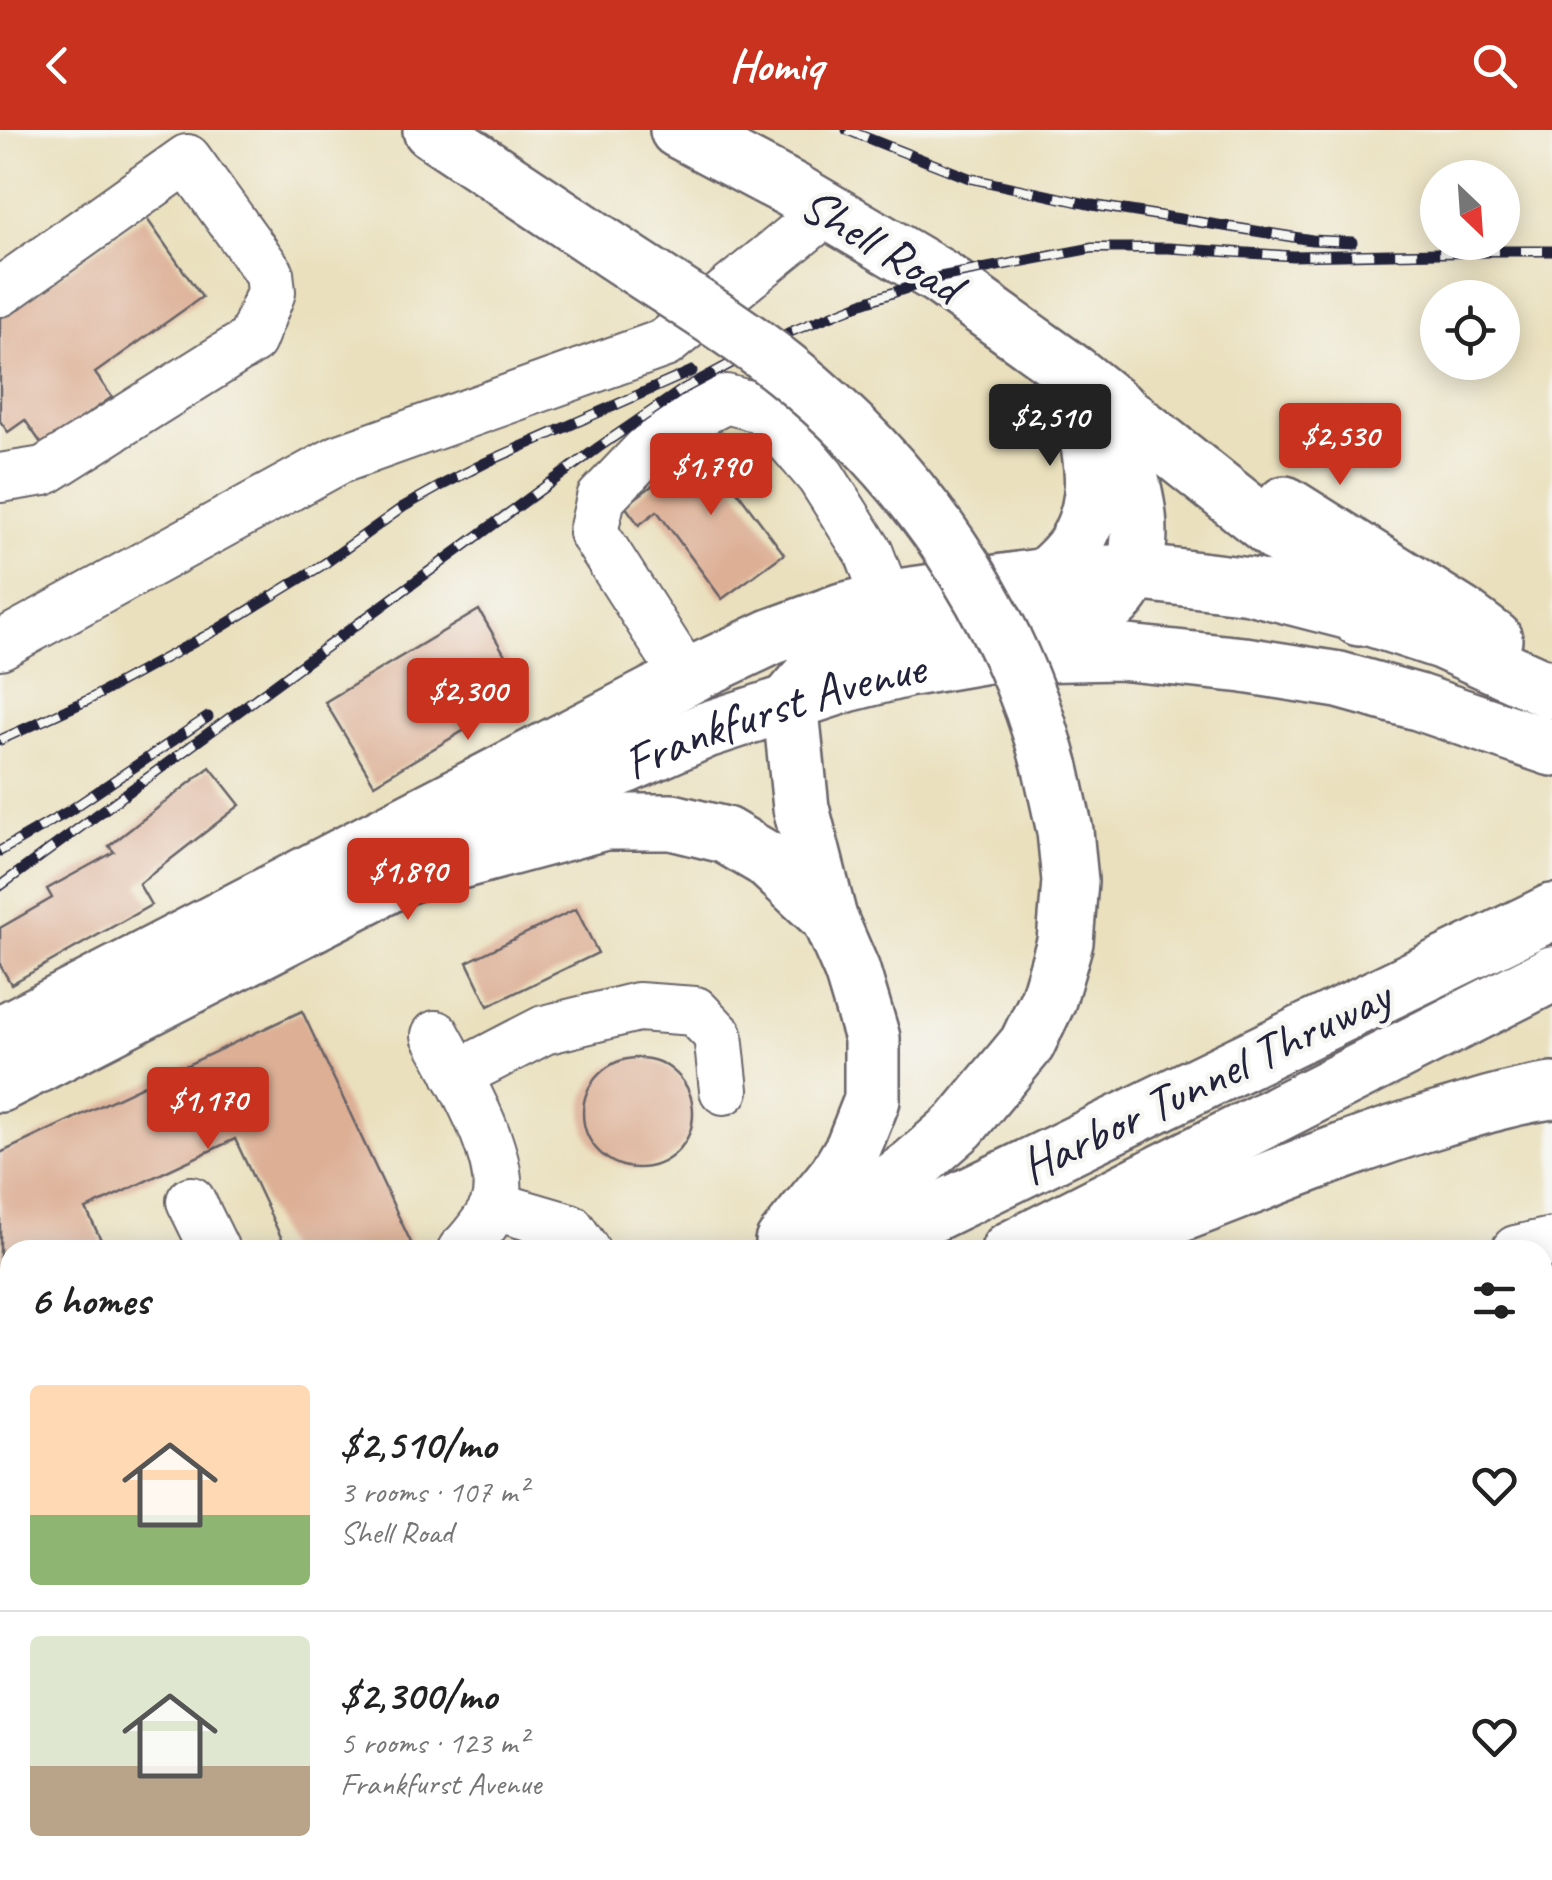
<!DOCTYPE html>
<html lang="en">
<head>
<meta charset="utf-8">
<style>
	body { margin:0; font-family:Caveat,sans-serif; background:#f6f6f6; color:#222; height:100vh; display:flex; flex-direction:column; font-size:38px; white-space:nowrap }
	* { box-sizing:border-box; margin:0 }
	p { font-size:32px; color:#767676 }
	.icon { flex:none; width:55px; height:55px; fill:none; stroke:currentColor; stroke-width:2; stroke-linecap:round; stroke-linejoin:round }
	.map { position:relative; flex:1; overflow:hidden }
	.drawer { position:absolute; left:0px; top:1110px; width:1552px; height:640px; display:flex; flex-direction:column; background:#fff; border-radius:30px 30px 0 0; box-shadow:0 5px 25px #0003 }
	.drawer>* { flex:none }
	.needle { width:65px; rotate:155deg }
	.controls { position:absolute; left:1420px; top:30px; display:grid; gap:20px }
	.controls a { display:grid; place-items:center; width:100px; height:100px; border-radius:50%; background:#fff; box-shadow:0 5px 25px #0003; font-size:50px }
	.price { position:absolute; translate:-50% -85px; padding:0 22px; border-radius:10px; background:#c8321e; color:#fff; font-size:32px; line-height:65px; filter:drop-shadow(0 2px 5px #0008) }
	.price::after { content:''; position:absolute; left:50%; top:60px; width:30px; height:22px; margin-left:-15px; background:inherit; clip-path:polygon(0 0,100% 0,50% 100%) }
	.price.active { background:#222; color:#fff }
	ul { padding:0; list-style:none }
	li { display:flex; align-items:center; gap:30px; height:250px; padding:0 30px }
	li+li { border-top:2px solid #e0e0e0 }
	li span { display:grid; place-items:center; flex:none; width:280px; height:200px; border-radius:10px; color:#555 }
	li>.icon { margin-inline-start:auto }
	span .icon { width:120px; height:120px; fill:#fffc; stroke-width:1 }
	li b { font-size:42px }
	h2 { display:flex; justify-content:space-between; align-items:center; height:120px; padding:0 30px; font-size:42px }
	header { display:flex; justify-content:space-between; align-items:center; height:130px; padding:0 30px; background:#c8321e; color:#fff; font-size:45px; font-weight:800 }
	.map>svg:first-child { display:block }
	.water { fill:#4db9c8; stroke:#386e82; stroke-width:2.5 }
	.building { fill:#ddb096 }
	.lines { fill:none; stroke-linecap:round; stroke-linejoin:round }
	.minor-casing { stroke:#686468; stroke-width:52 }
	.major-casing { stroke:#686468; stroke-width:60 }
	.highway-casing { stroke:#686468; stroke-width:60 }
	.minor { stroke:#fff; stroke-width:48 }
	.major { stroke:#fff; stroke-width:55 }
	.highway { stroke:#fff; stroke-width:55 }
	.rail-casing { stroke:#22223b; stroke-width:11 }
	.rail { stroke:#f6f6f2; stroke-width:8; stroke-dasharray:22; stroke-linecap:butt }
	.highway-bridge-casing { stroke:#686468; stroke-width:60; stroke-linecap:butt }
	.highway-bridge { stroke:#fff; stroke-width:55 }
	.labels { text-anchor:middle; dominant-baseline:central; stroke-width:9; stroke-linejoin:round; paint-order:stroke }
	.street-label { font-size:50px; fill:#22223b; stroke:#f6f6f2 }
</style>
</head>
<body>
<header><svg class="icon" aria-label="back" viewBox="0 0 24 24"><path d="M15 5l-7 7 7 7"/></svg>Homiq<svg class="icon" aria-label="search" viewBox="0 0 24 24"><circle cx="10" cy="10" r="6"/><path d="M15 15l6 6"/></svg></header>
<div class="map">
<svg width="1552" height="1750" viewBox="0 0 1552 1750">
	<rect width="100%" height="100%" fill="#f6f6f2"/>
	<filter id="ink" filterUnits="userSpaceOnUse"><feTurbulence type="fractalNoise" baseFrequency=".01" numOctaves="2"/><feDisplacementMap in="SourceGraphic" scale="20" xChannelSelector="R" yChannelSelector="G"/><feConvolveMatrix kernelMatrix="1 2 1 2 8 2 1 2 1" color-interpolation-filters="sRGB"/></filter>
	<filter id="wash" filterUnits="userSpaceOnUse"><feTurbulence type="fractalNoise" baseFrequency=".0048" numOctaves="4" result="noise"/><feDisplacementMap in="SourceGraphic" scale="40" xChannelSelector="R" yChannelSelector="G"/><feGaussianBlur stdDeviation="2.25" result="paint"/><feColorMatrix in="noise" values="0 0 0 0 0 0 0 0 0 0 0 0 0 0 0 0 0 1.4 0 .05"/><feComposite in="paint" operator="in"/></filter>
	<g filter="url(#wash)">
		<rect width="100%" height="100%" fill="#eae0bd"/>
		<path class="water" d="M 1552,1189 L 1552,1475 L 1543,1482 L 1542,1191 Z"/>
		<g id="blocks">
			<g class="building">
				<path d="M 145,86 L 202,167 L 95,243 L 112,267 L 43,316 L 25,290 L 8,302 L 0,291 L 0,188 Z"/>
				<path d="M 723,303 L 739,324 L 720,338 L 784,424 L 722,469 L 657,381 L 639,395 L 625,376 Z"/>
				<path d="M 479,480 L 527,563 L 374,654 L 325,572 Z"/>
				<path d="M 210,637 L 240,675 L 139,754 L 151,775 L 11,854 L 0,835 L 0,798 L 52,768 L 47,759 L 114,722 L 109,716 Z"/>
				<path d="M 576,779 L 598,823 L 488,876 L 467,832 Z"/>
				<path d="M 302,881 L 414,1119 L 287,1120 L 235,1009 L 86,1079 L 106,1120 L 10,1120 L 10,1215 L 0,1194 L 0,1023 Z"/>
				<circle cx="638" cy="983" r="55"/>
			</g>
		</g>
	</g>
	<g filter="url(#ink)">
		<use href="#blocks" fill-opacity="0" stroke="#686468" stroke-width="2.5"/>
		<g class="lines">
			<g class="minor-casing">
				<g id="minor">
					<path d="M 0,162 L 187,29 L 269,143 L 271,162 L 252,210 L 44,341 L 0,348"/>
					<path d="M 0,515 L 340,329 L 665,213 L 827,81"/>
					<path d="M 686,547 L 593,402 L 601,368 L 667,299 L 726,269 L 763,279 L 821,347 L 869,423 L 887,470"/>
					<path d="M 436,905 C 456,943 512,1034 494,1077 C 489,1089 471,1112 462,1120"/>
					<path d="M 457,945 L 544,900 L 638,877 L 695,881 L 718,905 L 724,960"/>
					<path d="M 191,1071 L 215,1120"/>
					<path d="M 495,1076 L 570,1098 L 585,1120"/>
					<path d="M 1516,1120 L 1552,1112"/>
					<path d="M 0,1293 L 10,1293"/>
					<path d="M 976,1740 L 987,1750"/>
					<path d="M 259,1750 L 274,1740"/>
				</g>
			</g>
			<g class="major-casing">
				<g id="major">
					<path d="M 678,0 L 792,60 L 940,147 L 1074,243 L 1317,436 L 1359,488"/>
					<path d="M 1285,374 L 1462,485 L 1494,509"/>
					<path d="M 1046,446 C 1055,437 1067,427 1074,416 C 1100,374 1094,336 1084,290"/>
					<path d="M 1024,502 C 1046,495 1072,496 1092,486 C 1155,458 1144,372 1120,321 C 1112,302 1099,285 1089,267"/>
					<path d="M 0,904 L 695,543 L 771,507 L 842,481 L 905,466 L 1046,446 L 1134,442 L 1250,456 L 1355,483 L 1441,511 L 1552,561"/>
					<path id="s1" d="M 0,954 L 597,648 L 706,600 L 847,554 L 907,539 L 988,525 L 1118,522 L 1244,535 L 1339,550 L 1418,572 L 1552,618"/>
				</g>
			</g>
			<g class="highway-casing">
				<g id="highway">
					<path d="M 431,0 L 614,122"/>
					<path d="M 408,745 L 605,692 L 672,692 L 725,705 L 766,729 L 829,788"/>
					<path d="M 798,1104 L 870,1068 L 912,1037 L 960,995 L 1027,914 L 1048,870 L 1065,812 L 1070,751 L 1065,701 L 1051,638"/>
					<path d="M 783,1112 L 837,1045 L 853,1018 L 872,970 L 872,908 L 852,841 L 829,788 L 801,678 L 790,571 C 817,538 835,519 877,506 C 894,501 914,499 930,492 C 949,483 965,467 981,454"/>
					<path d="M 858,1120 L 1552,782"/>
					<path d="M 1009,1120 L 1552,844"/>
					<path d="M 1080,1120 C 1202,1081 1317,1025 1440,989 C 1477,978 1514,966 1552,961"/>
					<path d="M 0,1521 L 10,1516"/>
					<path d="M 0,1593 L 10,1588"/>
				</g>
			</g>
			<use href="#minor" class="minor"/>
			<use href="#major" class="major"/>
			<use href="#highway" class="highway"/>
			<g class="rail-casing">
				<g id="rail">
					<path d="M 847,0 L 969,48 L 1024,60 L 1092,75 L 1312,110 L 1352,112"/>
					<path d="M 1477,121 L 1552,121"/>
					<path d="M 0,610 L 88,570 L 220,498 L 324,434 L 403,377 L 444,354 L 487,332 L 692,241"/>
					<path d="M 0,721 L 69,681 L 208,587"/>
					<path d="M 0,756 L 599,317 L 685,258 L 790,202 L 865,172 L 940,147 L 1092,118 L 1168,118 L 1293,126 L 1488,122"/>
				</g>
			</g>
			<use href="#rail" class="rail"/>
			<g class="highway-bridge-casing">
				<path id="highway-bridge" d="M 614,122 C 671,160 731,196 785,239 C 913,341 1009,479 1051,638"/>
			</g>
			<use href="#highway-bridge" class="highway-bridge"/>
		</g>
	</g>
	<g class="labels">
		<g class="street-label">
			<text transform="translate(881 115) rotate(31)">Shell Road</text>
			<text stroke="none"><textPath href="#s1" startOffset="860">Frankfurst Avenue</textPath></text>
			<text transform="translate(1205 951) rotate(-26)">Harbor Tunnel Thruway</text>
		</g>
	</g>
</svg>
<div class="controls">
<a><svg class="needle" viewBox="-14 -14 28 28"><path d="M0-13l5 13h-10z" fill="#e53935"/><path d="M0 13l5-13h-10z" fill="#767676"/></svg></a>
<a><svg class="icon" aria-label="locate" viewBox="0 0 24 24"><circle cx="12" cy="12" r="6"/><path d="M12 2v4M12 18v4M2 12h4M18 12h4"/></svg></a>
</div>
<b class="price active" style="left:1050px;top:339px">$2,510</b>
<b class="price" style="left:1340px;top:358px">$2,530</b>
<b class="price" style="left:711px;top:388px">$1,790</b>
<b class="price" style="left:468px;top:613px">$2,300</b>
<b class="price" style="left:408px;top:793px">$1,890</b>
<b class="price" style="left:208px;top:1022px">$1,170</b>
<section class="drawer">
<h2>6 homes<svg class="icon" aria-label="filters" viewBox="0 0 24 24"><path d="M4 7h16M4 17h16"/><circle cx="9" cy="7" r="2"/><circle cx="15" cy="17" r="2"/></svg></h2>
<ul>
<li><span style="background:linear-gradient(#ffd9b3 65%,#8fb573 0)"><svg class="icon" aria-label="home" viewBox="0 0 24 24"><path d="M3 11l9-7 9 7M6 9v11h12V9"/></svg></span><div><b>$2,510/mo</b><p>3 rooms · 107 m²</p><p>Shell Road</p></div><svg class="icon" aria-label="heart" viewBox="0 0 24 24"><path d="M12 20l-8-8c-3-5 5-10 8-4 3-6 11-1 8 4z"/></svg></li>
<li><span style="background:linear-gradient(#dfe7d0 65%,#b9a48a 0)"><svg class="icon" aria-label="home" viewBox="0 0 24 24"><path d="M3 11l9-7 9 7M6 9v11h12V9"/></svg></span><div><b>$2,300/mo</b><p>5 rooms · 123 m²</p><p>Frankfurst Avenue</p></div><svg class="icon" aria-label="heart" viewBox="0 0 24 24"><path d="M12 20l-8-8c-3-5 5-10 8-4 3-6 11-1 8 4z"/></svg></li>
</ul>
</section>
</div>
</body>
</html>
